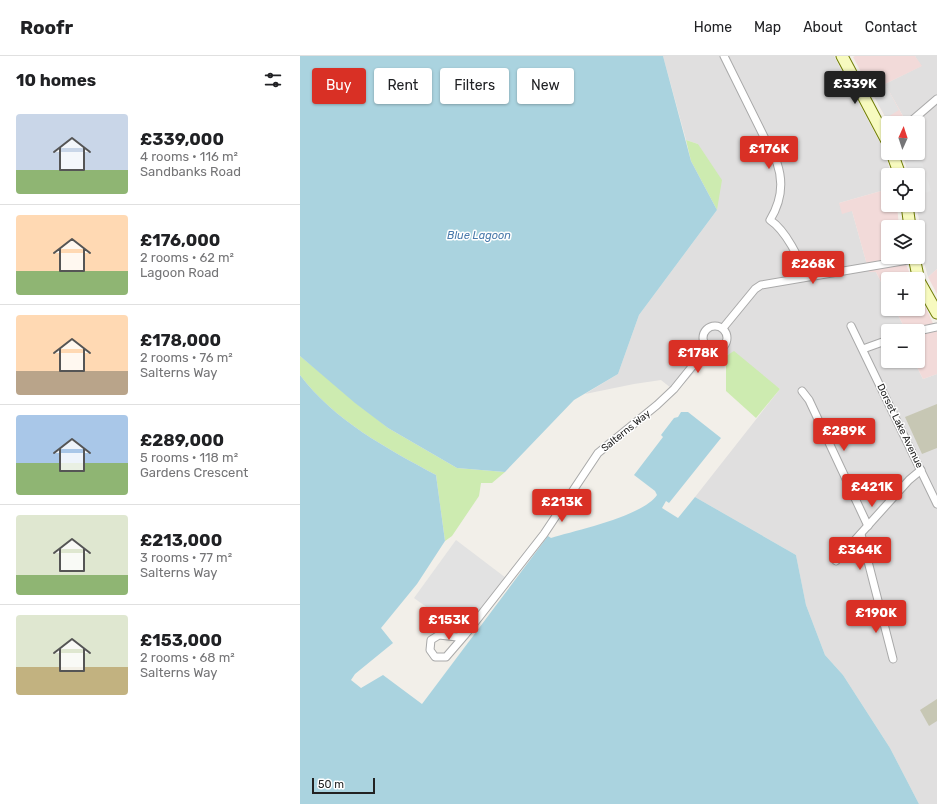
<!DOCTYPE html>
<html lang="en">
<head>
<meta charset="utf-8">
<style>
	body { margin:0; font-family:Rubik,sans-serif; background:#f6f6f6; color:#202124; height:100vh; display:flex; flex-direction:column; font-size:15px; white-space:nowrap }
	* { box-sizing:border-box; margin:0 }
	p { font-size:13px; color:#757577 }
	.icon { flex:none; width:22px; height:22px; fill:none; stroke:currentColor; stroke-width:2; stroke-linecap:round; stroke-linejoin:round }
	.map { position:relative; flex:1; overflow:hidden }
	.panel { display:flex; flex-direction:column; background:#fff; width:300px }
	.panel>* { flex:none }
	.guide { position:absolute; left:12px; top:12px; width:380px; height:36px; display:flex; gap:8px }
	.needle { width:26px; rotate:3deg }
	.controls { position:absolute; left:581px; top:60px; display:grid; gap:8px }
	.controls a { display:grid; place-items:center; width:44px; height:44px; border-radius:4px; background:#fff; box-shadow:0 1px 3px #0004; font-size:20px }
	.scale { position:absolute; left:12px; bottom:10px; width:63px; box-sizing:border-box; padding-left:4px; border:2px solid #222; border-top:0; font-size:11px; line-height:14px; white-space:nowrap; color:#222; -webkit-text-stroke:3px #fff; paint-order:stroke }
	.price { position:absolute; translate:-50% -34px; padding:0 9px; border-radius:4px; background:#d93025; color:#fff; font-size:13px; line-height:26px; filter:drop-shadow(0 1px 2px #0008) }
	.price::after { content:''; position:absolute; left:50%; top:24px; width:12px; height:9px; margin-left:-6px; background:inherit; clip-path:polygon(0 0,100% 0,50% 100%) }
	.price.selected { background:#222; color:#fff }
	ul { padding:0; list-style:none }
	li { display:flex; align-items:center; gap:12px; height:100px; padding:0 16px }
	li+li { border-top:1px solid #e0e0e0 }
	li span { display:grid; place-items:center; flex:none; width:112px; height:80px; border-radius:4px; color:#555 }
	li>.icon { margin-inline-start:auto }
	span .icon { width:48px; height:48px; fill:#fffc; stroke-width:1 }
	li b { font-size:17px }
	h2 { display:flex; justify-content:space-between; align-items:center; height:48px; padding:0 16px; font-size:17px }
	.chip { padding:0 14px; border-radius:4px; background:#fff; box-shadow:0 1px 3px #0004; font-size:14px; line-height:36px }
	.chip.selected { background:#d93025; color:#fff }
	header { display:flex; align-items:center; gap:24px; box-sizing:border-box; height:56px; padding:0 20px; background:#fff; border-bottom:1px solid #e0e0e0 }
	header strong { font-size:19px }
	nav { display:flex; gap:22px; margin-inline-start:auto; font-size:14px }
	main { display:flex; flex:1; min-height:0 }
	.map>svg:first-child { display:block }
	.residential { fill:#e0dfdf }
	.commercial { fill:#f2dad9 }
	.construction { fill:#c7c7b4 }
	.grass { fill:#cdebb0 }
	.parking { fill:#e2e2e2 }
	.water { fill:#aad3df }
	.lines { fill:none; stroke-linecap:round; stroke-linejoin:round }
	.minor-casing { stroke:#a9a9a9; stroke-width:9 }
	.secondary-casing { stroke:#707d05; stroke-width:13 }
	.minor { stroke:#fff; stroke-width:7 }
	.secondary { stroke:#f7fabf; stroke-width:11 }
	.labels { text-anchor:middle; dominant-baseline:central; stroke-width:3; stroke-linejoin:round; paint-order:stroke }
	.street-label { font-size:10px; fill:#222; stroke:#fff }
	.water-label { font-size:11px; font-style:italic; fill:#4a7aab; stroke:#fff }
</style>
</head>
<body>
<header>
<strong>Roofr</strong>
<nav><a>Home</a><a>Map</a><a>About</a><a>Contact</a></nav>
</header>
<main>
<section class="panel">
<h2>10 homes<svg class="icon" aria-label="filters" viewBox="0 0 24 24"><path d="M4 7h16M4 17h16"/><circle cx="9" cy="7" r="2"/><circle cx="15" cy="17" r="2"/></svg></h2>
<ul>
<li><span style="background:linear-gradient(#c9d6e8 70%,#8fb573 0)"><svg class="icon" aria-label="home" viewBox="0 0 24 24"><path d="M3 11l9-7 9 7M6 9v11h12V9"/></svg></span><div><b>£339,000</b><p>4 rooms · 116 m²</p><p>Sandbanks Road</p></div></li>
<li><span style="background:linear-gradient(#ffd9b3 70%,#8fb573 0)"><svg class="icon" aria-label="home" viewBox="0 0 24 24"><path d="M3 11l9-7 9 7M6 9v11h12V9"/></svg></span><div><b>£176,000</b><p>2 rooms · 62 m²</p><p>Lagoon Road</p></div></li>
<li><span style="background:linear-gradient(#ffd9b3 70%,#b9a48a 0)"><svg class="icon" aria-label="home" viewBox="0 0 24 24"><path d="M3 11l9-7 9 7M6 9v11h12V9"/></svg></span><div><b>£178,000</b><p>2 rooms · 76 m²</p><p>Salterns Way</p></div></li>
<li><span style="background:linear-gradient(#a9c7e8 60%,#8fb573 0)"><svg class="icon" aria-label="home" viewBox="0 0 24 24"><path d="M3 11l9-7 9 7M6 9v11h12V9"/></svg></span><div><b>£289,000</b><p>5 rooms · 118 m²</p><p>Gardens Crescent</p></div></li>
<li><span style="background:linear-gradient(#dfe7d0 75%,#8fb573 0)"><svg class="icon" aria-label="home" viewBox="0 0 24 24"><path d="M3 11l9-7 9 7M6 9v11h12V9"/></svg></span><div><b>£213,000</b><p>3 rooms · 77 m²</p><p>Salterns Way</p></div></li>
<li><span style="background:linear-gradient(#dfe7d0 65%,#c2b280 0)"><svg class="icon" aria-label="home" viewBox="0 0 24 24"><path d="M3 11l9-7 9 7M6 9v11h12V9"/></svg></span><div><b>£153,000</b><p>2 rooms · 68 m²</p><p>Salterns Way</p></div></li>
</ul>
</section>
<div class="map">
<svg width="637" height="748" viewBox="0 0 637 748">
	<rect width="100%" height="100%" fill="#f2efe9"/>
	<g class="residential">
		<path d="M 363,0 L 534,0 L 585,96 L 591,119 L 588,119 L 588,133 L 539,147 L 552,155 L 569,216 L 576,216 L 588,240 L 588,253 L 595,253 L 605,273 L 588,275 L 588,305 L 614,305 L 623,323 L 637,318 L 637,748 L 619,748 L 590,692 L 543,619 L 525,599 L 506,549 L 496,499 L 395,441 L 480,333 L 430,298 L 408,302 L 376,336 L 361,324 L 334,328 L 285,338 L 318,318 L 339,259 L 417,154 L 398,88 L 386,84 Z"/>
		<path d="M 615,0 L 637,0 L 637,213 L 628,221 L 618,185 L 619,163 L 616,149 L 618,149 L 618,119 L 609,119 L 602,97 L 618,97 L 618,67 L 607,67 L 585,28 L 621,10 Z"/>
	</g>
	<g class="commercial">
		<path d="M 555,0 L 615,0 L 622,10 L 585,28 L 604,62 L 597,67 L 588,66 L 553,1 Z"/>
		<path d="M 588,133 L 588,149 L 597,149 L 599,171 L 588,171 L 588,201 L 603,201 L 612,223 L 588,223 L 588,240 L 576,216 L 569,216 L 552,155 L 542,158 L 539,147 Z"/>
		<path d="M 637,213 L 637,238 L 628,221 Z"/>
		<path d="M 618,235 L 637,276 L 637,318 L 623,323 L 614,305 L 618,305 L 618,275 L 600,275 L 605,273 L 595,253 L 618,253 Z"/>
	</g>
	<g class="construction">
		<path d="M 637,348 L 637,392 L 622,398 L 605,361 Z"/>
		<path d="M 637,643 L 637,665 L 629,670 L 620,654 Z"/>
	</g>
	<g class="grass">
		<path d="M 386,84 L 398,88 L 422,124 L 417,154 L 391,105 Z"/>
		<path d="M 434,295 L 480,333 L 456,362 L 426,335 L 426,300 Z"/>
		<path d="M 0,300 L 88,372 L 157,412 L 205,416 L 192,427 L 181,427 L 179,440 L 152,480 L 145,485 L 136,419 C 86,392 35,365 0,319 Z"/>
	</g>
	<g class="parking">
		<path d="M 585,28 L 599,54 L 586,62 L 571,35 Z"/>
		<path d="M 621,103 L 631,135 L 619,139 L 618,119 L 609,119 L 606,107 Z"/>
		<path d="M 156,484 L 206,522 L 165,574 L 161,576 L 114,542 Z"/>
	</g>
	<g class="water">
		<path d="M 0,0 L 363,0 L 391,105 L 417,154 L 339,259 L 318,318 L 274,344 L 205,416 L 157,412 L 88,372 L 55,347 L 0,300 Z"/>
		<path d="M 0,319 C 35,365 86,392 136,419 L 145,485 L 117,528 L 81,572 L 93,587 L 55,618 L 51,624 L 61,632 L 83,619 L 122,648 L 248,480 L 251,482 C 277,474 343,460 357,439 L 355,435 L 334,419 L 363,381 L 361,379 L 374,362 L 378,361 L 381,356 L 388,356 L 421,382 L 369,447 L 366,445 L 362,452 L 378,462 L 395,441 L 496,499 L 506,549 L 525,599 L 543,619 L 590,692 L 619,748 L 0,748 Z"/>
	</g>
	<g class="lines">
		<g class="minor-casing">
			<g id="minor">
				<path d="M 424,0 L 477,107 C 484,127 481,146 470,164 C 485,174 501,203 504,221"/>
				<path d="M 609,67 L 637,43"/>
				<circle cx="415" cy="282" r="12"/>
				<path d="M 551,270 L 637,448"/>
				<path d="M 423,272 L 455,233 L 461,229 L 614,203"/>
				<path d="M 618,275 L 637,271"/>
				<path d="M 563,293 L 588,284"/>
				<path d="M 502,335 L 509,344 L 568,470"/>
				<path d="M 561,478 L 593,603"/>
				<path d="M 536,505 L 609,424 L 621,414"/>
				<path d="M 165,579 L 146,601 L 135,601 L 130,594 L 131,584 L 139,579 L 157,581 L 165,579 L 244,478 L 298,397 L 357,349 L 374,333 L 407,292"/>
			</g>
		</g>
		<g class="secondary-casing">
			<g id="secondary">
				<path d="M 542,0 L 588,87"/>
				<path d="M 592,97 L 600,119"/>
				<path d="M 607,149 L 610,171"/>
				<path d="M 614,201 L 619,225 L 637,257"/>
			</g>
		</g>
		<use href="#minor" class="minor"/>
		<use href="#secondary" class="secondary"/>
	</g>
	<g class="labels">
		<g class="street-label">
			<text transform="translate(600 370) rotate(64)">Dorset Lake Avenue</text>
			<text transform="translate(326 375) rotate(-39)">Salterns Way</text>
		</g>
		<g class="water-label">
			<text x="179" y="179">Blue Lagoon</text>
		</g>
	</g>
</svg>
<div class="controls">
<a><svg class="needle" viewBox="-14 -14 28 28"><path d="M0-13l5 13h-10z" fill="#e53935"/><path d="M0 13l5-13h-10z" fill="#757577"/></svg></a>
<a><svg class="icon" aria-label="locate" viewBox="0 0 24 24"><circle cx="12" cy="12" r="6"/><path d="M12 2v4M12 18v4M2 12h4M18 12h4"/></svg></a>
<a><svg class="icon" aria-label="layers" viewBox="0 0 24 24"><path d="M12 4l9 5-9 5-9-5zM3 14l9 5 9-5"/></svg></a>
<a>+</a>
<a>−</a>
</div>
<div class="scale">50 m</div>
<b class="price selected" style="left:555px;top:49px">£339K</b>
<b class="price" style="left:469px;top:114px">£176K</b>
<b class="price" style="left:513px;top:229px">£268K</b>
<b class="price" style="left:398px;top:318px">£178K</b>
<b class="price" style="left:544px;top:396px">£289K</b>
<b class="price" style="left:572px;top:452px">£421K</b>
<b class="price" style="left:262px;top:467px">£213K</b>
<b class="price" style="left:560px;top:515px">£364K</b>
<b class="price" style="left:576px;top:578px">£190K</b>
<b class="price" style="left:149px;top:585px">£153K</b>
<div class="guide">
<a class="chip selected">Buy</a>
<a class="chip">Rent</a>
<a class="chip">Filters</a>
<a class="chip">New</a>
</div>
</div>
</main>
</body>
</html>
